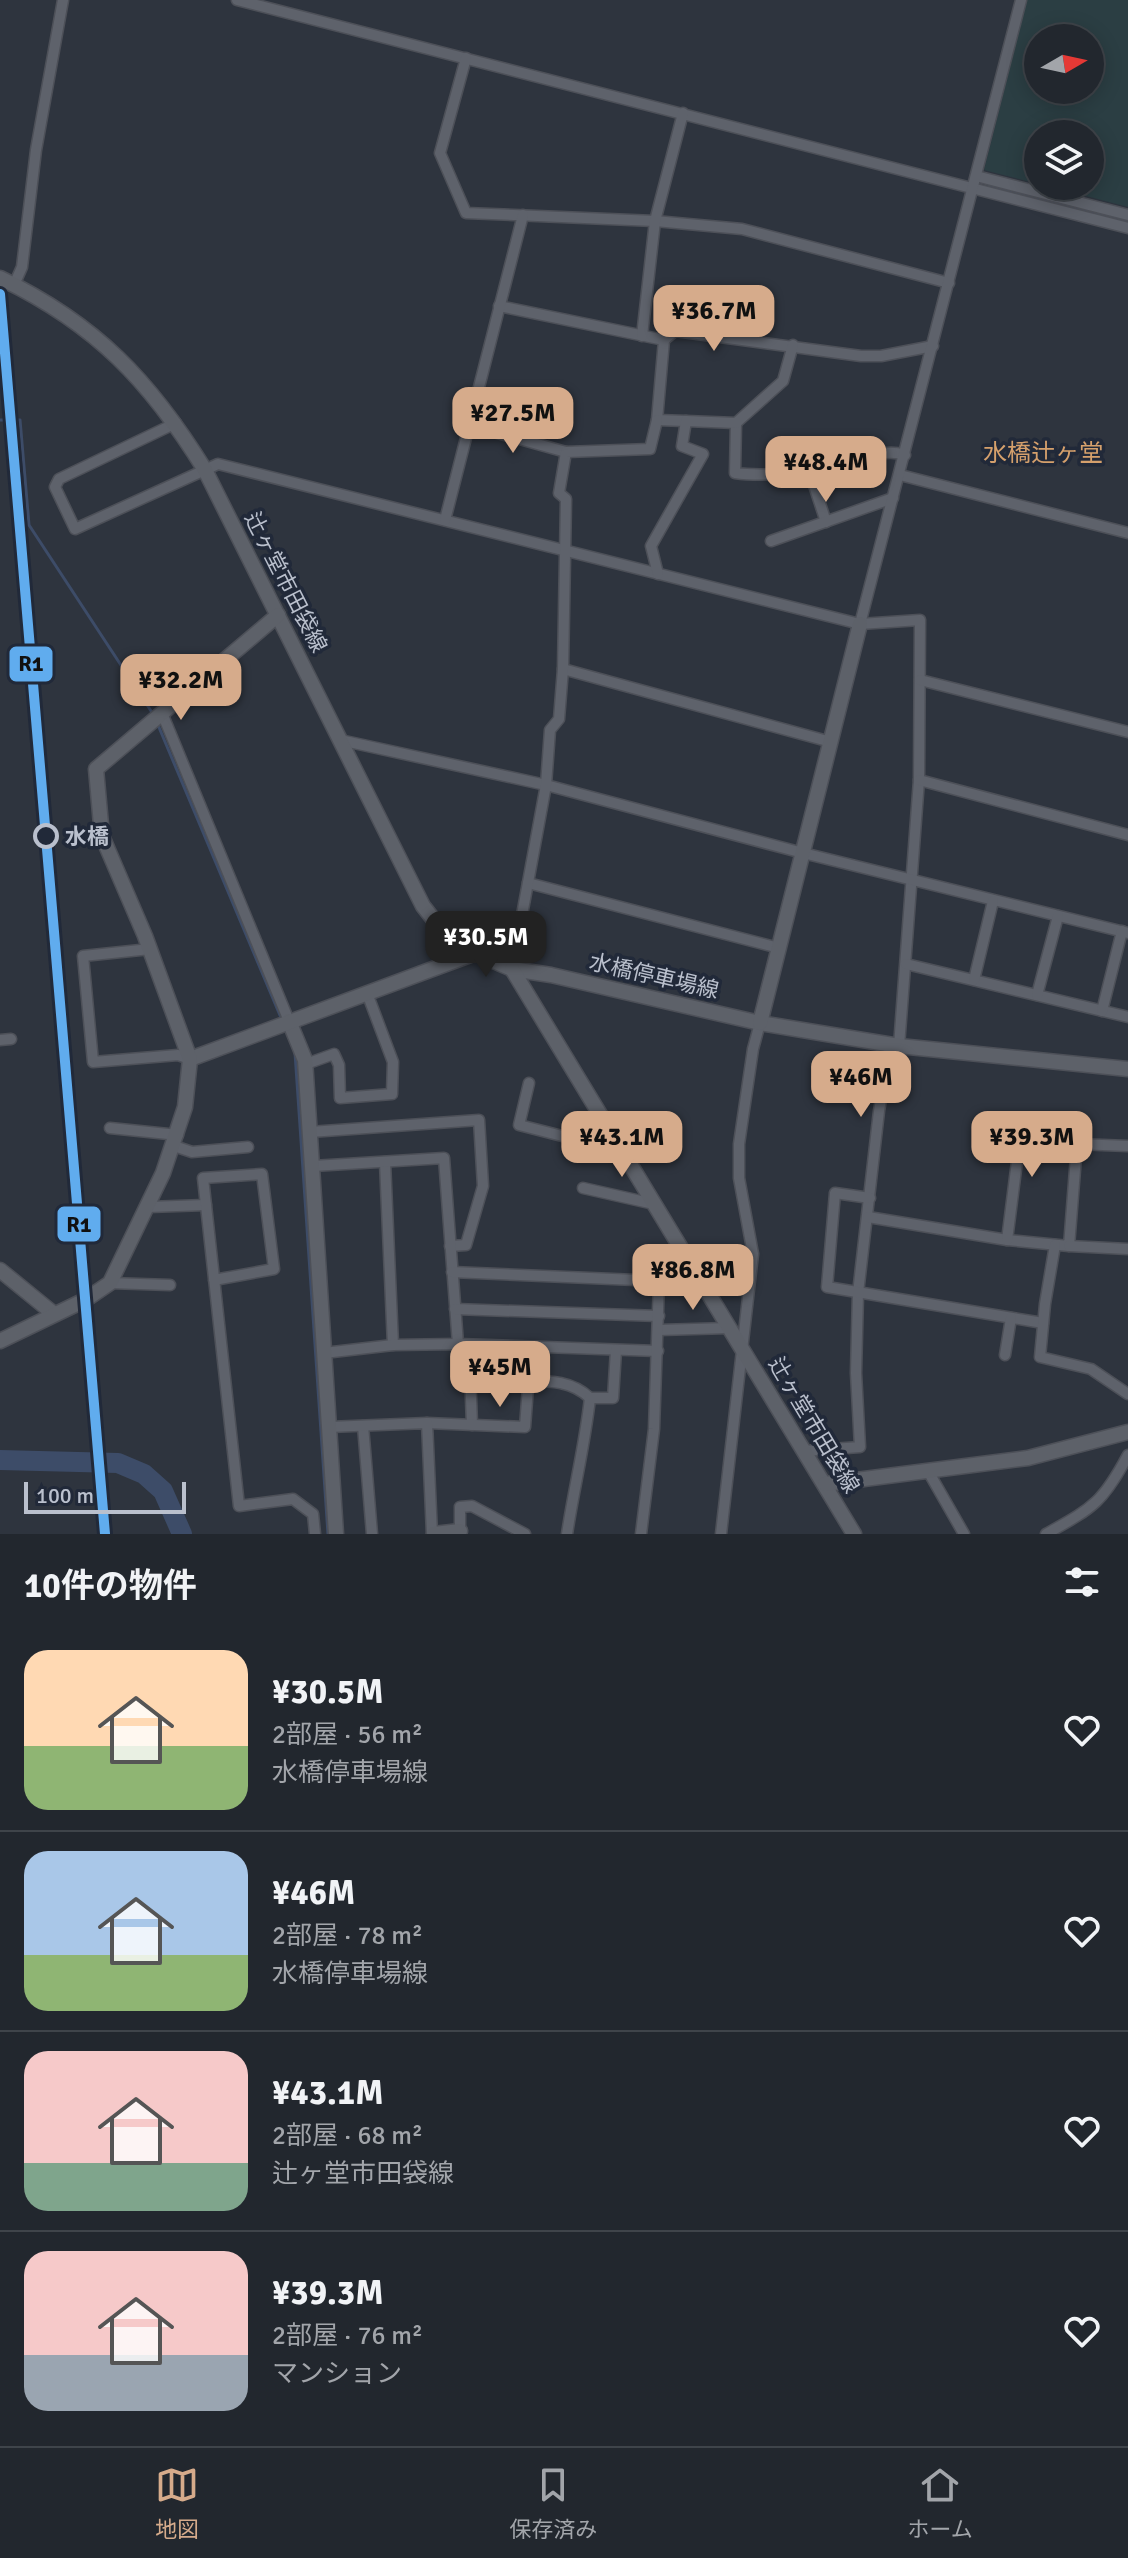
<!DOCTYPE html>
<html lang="ja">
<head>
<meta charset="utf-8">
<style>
	body { margin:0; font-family:Signika,"Noto Sans JP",sans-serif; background:#2a2f36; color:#f1f3f6; height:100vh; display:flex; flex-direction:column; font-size:30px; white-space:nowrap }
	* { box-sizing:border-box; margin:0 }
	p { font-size:26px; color:#a2a5aa }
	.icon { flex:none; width:44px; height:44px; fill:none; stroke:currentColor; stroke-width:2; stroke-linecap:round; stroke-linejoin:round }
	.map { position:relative; height:1534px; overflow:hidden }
	.sheet { display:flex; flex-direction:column; background:#22272e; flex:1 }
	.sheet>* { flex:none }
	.needle { width:52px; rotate:81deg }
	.buttons { position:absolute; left:1024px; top:24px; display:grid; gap:16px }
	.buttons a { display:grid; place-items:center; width:80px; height:80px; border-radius:50%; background:#22272e; box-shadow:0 4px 20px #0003,0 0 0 2px #3f444a; font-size:40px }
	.scale { position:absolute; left:24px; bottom:20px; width:162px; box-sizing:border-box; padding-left:8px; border:4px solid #bac0cd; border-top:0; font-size:22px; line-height:28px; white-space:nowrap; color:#bac0cd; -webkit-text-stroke:6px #212939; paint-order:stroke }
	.price { position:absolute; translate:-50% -68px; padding:0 18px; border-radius:16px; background:#d6ab8b; color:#111; font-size:26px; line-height:52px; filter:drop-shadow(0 2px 4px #0008) }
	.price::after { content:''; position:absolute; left:50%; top:48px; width:24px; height:18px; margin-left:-12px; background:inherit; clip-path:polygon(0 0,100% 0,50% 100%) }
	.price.selected { background:#222; color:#fff }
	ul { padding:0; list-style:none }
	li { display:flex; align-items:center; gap:24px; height:200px; padding:0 24px }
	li+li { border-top:2px solid #3f444a }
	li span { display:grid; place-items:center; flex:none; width:224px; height:160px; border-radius:24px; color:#555 }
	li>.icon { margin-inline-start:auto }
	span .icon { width:96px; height:96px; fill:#fffc; stroke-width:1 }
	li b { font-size:34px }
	h2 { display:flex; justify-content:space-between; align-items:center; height:96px; padding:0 24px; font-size:34px }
	.tab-bar { display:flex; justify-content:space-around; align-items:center; height:112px; border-top:2px solid #3f444a; background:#22272e; font-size:22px; color:#a2a5aa }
	.tab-bar a { display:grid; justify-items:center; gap:4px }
	.tab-bar .selected { color:#d6ab8b }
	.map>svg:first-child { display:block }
	.green { fill:#2b3e43; fill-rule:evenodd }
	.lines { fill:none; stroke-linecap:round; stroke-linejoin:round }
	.stream { stroke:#3d4c68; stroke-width:3 }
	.river { stroke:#3d4c68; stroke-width:20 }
	.street-casing { stroke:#4d5058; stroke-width:13 }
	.secondary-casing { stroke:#4d5058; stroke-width:17 }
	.street { stroke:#5e626b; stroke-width:10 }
	.secondary { stroke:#5d6169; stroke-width:14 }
	.rail-1-casing { stroke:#212939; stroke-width:16 }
	.rail-1 { stroke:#60acee; stroke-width:10 }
	.stop-dot { fill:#212939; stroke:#bac0cd; stroke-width:4 }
	.labels { text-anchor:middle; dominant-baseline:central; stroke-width:7; stroke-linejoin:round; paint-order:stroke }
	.street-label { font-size:22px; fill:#bac0cd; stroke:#212939 }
	.stop-label { font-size:22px; font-weight:bold; fill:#bac0cd; stroke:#212939; text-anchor:start }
	.neighbourhood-label { font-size:24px; fill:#d5a06c; stroke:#212939 }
	.line-badge { stroke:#212939; stroke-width:3 }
	.pale-badge-label { font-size:22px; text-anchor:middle; font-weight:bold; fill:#111 }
</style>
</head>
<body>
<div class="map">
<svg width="1128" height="1534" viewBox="0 0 1128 1534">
	<rect width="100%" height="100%" fill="#2e343e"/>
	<path class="green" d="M 1027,0 L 1128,0 L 1128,207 L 1048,186 L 1090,186 L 1090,134 L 1038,134 L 1038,184 L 984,170 ZM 1038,38 L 1090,38 L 1090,90 L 1038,90 Z"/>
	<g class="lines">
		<g class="stream">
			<path d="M 989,185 L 1128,221"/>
			<path d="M 0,420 L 20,420 L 29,525 L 153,714"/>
			<path d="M 158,725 L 282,1020"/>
			<path d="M 295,1053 L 328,1534"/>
		</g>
		<path class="river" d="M 0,1460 L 118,1463 L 144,1474 L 163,1491 L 182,1534"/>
		<g class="street-casing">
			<g id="street">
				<path d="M 237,0 L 1128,228"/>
				<path d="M 466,58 L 440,153 L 466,213 L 655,221 L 742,229 L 949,283"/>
				<path d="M 976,176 L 1128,215"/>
				<path d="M 14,285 L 22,267 L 36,150 L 63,0"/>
				<path d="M 499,306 L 664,340 L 675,331 L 861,356 L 881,356 L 933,346"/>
				<path d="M 642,336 L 655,221 L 683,113"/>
				<path d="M 664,340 L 657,420 L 686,421"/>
				<path d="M 176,423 L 59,479 L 55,487 L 75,529 L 218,464 L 860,624 L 920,620 L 919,780 L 899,1046 L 889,1052 L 879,1111 L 858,1293 L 856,1373 L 860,1447 L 804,1451"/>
				<path d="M 736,423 L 735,473 C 763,477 824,472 852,465 C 875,459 881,448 905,455"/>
				<path d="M 469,425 L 566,452"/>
				<path d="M 809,470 L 826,522"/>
				<path d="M 900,475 L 1128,533"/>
				<path d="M 445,520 L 523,215"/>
				<path d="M 771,541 L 893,498"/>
				<path d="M 658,574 L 651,546 L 703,454 L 682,446 L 686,421 L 736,423 L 783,381 L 793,345"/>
				<path d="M 860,624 L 1021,0"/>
				<path d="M 563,669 L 831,742"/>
				<path d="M 920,680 L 1128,732"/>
				<path d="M 162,713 L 289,1021"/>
				<path d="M 340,740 L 546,785 L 803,853 L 1128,933"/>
				<path d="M 919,780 L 1128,835"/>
				<path d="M 528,883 L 779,948"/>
				<path d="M 150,949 L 83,956 L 93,1062 L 178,1055 L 190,1059"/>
				<path d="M 906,964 L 1128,1017"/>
				<path d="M 512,969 L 546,785 L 550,730 L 559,719 L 563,669 L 566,499 L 559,493 L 566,452 L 650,449 L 657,420"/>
				<path d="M 974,980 L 993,901"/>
				<path d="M 1037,995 L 1058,916"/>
				<path d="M 1102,1011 L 1122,931"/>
				<path d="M 0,1040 L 11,1039"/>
				<path d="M 306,1064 L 334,1054 L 339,1065 L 340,1098 L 392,1094 L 393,1062 L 367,993"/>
				<path d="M 529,1083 L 519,1125 L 621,1151"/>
				<path d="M 110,1128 L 178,1135"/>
				<path d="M 310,1132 L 479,1120 L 483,1186 L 466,1245 L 450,1246"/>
				<path d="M 174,1146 L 192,1152 L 248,1147"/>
				<path d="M 385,1162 L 393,1345"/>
				<path d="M 313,1166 L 444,1158 L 458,1344 L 470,1372 L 472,1425"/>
				<path d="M 583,1188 L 654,1204"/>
				<path d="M 870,1198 L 835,1193 L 827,1287 L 1043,1323"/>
				<path d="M 148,1207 L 206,1205"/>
				<path d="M 868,1217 L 1007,1240 L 1069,1246 L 1077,1144"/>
				<path d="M 1007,1240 L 1020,1138 L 1077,1144 L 1128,1146"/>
				<path d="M 1055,1245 L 1045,1304 L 1040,1357 L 1091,1369 L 1128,1394"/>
				<path d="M 1069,1246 L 1128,1249"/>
				<path d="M 452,1272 L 659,1281 L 691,1265"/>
				<path d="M 214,1280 L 274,1269 L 262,1174 L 203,1178 L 239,1506 L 293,1499 L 313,1514 L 315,1534"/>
				<path d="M 110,1283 L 170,1285"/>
				<path d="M 455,1309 L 659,1316"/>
				<path d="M 659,1330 L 729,1328"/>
				<path d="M 324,1353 L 393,1345 L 458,1344 L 658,1351"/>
				<path d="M 1005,1355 L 1011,1318"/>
				<path d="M 528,1381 C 551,1381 572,1381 590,1398"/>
				<path d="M 427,1423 L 525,1427 L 531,1347"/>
				<path d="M 363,1426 L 372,1534"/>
				<path d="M 329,1427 L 427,1423 L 432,1534"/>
				<path d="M 928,1471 L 964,1534"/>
				<path d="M 460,1531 L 460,1507 L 472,1506 L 525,1534"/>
				<path d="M 567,1534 C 574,1488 585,1444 590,1398 L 613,1398 L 616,1350"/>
				<path d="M 641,1534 L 654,1429 L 659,1281"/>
				<path d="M 721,1534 L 753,1254 L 739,1178 L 739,1144 L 753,1049 L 760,1023"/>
				<path d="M 1046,1534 C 1092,1508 1102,1504 1128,1455"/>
			</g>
		</g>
		<g class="secondary-casing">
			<g id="secondary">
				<path d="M 0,278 C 96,324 150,381 205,470 L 423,906 L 452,943 L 512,969 L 551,975 L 760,1023 L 899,1046 L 1128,1069"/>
				<path d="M 512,969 L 854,1534"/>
				<path d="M 289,1021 L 305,1060 L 336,1534"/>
				<path d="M 760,1023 L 860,624"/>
				<path d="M 190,1059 L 473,954"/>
				<path d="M 0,1270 L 54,1314"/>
				<path d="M 0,1341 L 85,1300 L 110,1283 L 163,1173 L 185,1107 L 190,1059 L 145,936 L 102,836 L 96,769 L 278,615"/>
				<path d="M 825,1484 L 1028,1458 L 1128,1432"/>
				<path d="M 434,1534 L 460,1531"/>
			</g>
		</g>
		<use href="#street" class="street"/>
		<use href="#secondary" class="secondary"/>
		<g class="rail-1-casing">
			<path id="rail-1" d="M 0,294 L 105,1534"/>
		</g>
		<use href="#rail-1" class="rail-1"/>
	</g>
	<circle class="stop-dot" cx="46" cy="836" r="11"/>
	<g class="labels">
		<g class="street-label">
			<text transform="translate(286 582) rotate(63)">辻ヶ堂市田袋線</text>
			<text transform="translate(654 976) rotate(13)">水橋停車場線</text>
			<text transform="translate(814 1425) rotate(59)">辻ヶ堂市田袋線</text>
		</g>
		<g class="stop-label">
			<text x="65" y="836">水橋</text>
		</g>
		<g class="neighbourhood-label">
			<text x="1043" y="453">水橋辻ヶ堂</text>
		</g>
	</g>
	<g class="line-badge">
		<rect x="8" y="645" width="46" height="38" rx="8" fill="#60acee"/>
		<rect x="56" y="1205" width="46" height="38" rx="8" fill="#60acee"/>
	</g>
	<g class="pale-badge-label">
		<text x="31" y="671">R1</text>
		<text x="79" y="1232">R1</text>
	</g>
</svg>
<div class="buttons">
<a><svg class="needle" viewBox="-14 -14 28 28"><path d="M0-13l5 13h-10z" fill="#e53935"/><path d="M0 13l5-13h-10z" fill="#a2a5aa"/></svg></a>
<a><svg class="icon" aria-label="layers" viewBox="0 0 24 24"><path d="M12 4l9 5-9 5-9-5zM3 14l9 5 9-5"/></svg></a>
</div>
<div class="scale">100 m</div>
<b class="price" style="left:714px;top:353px">¥36.7M</b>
<b class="price" style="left:513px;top:455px">¥27.5M</b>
<b class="price" style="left:826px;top:504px">¥48.4M</b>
<b class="price" style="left:181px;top:722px">¥32.2M</b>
<b class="price selected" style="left:486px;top:979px">¥30.5M</b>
<b class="price" style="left:861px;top:1119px">¥46M</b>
<b class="price" style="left:622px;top:1179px">¥43.1M</b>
<b class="price" style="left:1032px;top:1179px">¥39.3M</b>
<b class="price" style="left:693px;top:1312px">¥86.8M</b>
<b class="price" style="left:500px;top:1409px">¥45M</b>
</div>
<section class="sheet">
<h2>10件の物件<svg class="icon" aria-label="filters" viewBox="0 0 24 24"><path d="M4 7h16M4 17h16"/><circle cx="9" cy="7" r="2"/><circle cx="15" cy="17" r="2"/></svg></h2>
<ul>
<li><span style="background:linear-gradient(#ffd9b3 60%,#8fb573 0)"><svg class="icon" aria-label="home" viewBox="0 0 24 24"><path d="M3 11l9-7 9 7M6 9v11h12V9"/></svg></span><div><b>¥30.5M</b><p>2部屋 · 56 m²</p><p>水橋停車場線</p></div><svg class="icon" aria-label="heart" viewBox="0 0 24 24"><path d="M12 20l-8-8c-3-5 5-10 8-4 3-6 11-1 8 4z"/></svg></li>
<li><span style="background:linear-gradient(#a9c7e8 65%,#8fb573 0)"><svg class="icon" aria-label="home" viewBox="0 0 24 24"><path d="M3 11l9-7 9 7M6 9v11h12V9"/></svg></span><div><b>¥46M</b><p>2部屋 · 78 m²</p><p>水橋停車場線</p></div><svg class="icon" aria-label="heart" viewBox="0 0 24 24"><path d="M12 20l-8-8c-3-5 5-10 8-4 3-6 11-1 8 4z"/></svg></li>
<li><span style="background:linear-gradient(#f6c9c9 70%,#7fa58c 0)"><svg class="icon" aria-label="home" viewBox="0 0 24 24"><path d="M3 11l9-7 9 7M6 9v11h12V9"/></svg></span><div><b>¥43.1M</b><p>2部屋 · 68 m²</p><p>辻ヶ堂市田袋線</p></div><svg class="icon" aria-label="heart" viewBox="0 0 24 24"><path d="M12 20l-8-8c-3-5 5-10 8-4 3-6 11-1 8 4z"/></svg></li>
<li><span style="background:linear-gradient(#f6c9c9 65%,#9aa5b1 0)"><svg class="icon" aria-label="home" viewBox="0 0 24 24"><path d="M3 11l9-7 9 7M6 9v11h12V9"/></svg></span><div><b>¥39.3M</b><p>2部屋 · 76 m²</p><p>マンション</p></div><svg class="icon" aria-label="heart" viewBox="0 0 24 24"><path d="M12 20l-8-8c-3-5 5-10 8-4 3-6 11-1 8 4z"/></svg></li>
</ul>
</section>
<nav class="tab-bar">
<a class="selected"><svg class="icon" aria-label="map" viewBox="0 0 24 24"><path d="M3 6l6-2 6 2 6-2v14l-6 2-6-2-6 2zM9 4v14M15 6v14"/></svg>地図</a>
<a><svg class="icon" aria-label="saved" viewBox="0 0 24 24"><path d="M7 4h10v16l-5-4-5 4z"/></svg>保存済み</a>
<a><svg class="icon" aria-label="home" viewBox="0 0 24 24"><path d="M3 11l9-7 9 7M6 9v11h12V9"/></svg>ホーム</a>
</nav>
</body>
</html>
